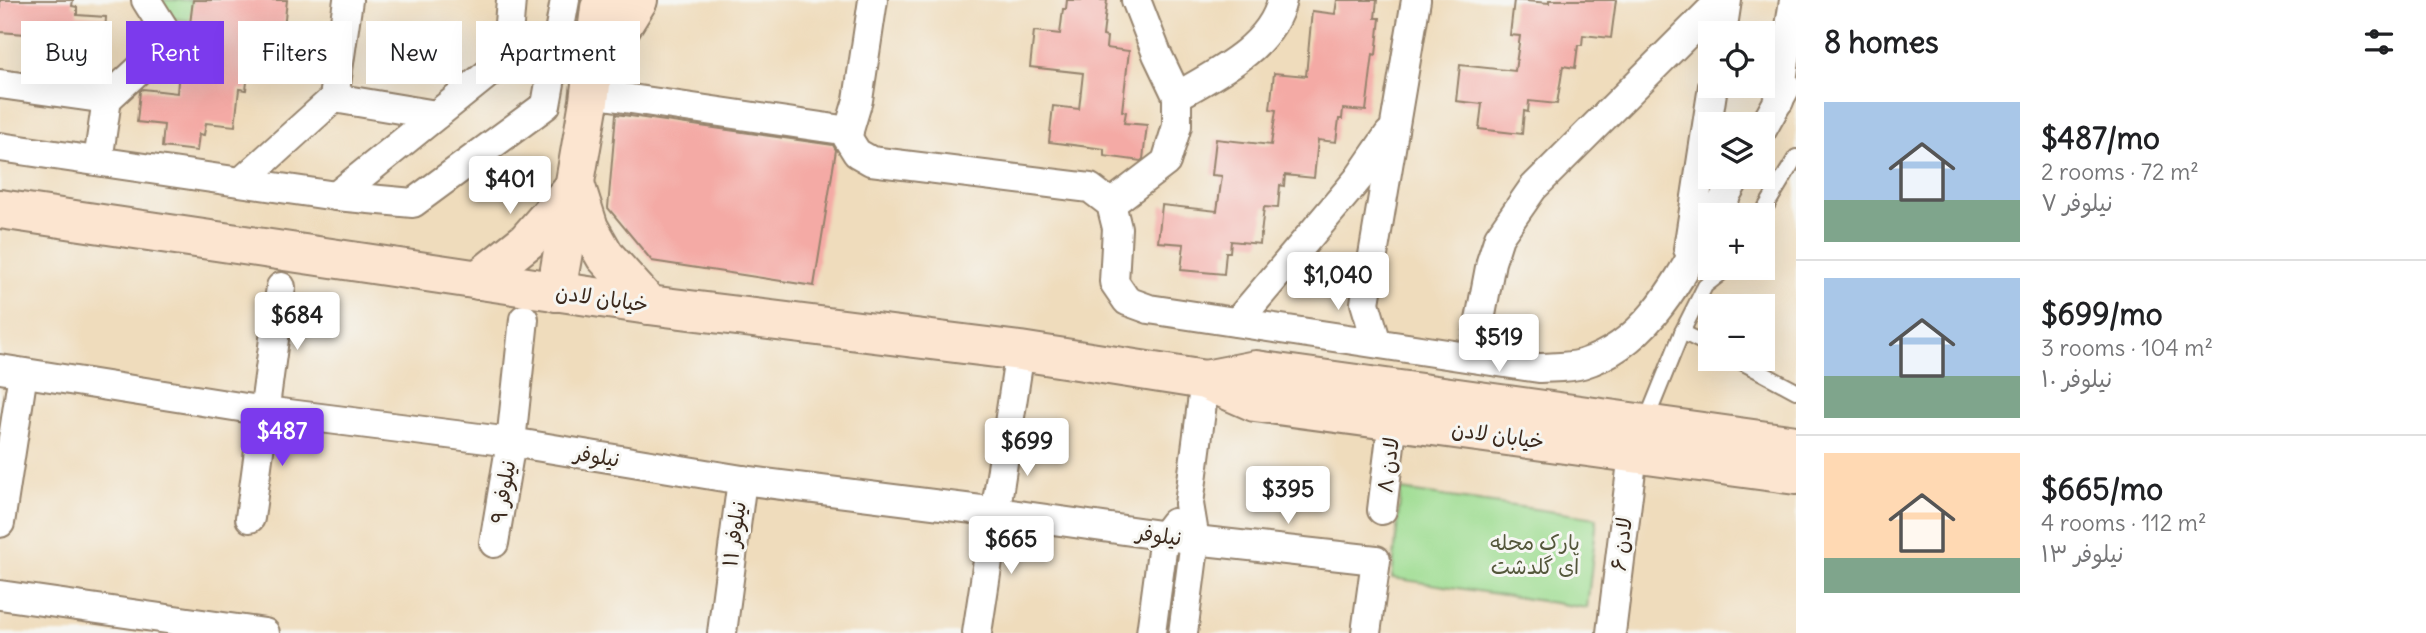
<!DOCTYPE html>
<html lang="en">
<head>
<meta charset="utf-8">
<style>
	body { margin:0; font-family:Delius,"Playpen Sans Arabic",sans-serif; background:#f6f6f6; color:#202124; height:100vh; display:flex; flex-direction:column; font-size:26px; white-space:nowrap }
	* { box-sizing:border-box; margin:0 }
	p { font-size:23px; color:#757577 }
	.icon { flex:none; width:38px; height:38px; fill:none; stroke:currentColor; stroke-width:2; stroke-linecap:round; stroke-linejoin:round }
	.map { position:relative; flex:1; overflow:hidden }
	.panel { display:flex; flex-direction:column; background:#fff; width:630px }
	.panel>* { flex:none }
	.hud { position:absolute; left:21px; top:21px; width:665px; height:63px; display:flex; gap:14px }
	.controls { position:absolute; left:1698px; top:21px; display:grid; gap:14px }
	.controls a { display:grid; place-items:center; width:77px; height:77px; border-radius:0px; background:#fff; box-shadow:0 7px 28px #0002; font-size:35px }
	.price { position:absolute; translate:-50% -60px; padding:0 16px; border-radius:7px; background:#fff; color:#222; font-size:23px; line-height:46px; filter:drop-shadow(0 2px 4px #0008) }
	.price::after { content:''; position:absolute; left:50%; top:42px; width:21px; height:16px; margin-left:-10px; background:inherit; clip-path:polygon(0 0,100% 0,50% 100%) }
	.price.active { background:#7c3aed; color:#fff }
	ul { padding:0; list-style:none }
	li { display:flex; align-items:center; gap:21px; height:175px; padding:0 28px }
	li+li { border-top:2px solid #e0e0e0 }
	li span { display:grid; place-items:center; flex:none; width:196px; height:140px; border-radius:0px; color:#555 }
	li>.icon { margin-inline-start:auto }
	span .icon { width:84px; height:84px; fill:#fffc; stroke-width:1 }
	li b { font-size:30px }
	h2 { display:flex; justify-content:space-between; align-items:center; height:84px; padding:0 28px; font-size:30px }
	.chip { padding:0 24px; border-radius:0px; background:#fff; box-shadow:0 7px 28px #0002; font-size:24px; line-height:63px }
	.chip.active { background:#7c3aed; color:#fff }
	main { display:flex; flex:1; min-height:0 }
	.map>svg:first-child { display:block }
	.green { fill:#9fdd92; stroke:#6d8458; stroke-width:2 }
	.building { fill:#f4aaa5 }
	.lines { fill:none; stroke-linecap:round; stroke-linejoin:round }
	.lane-casing { stroke:#95836d; stroke-width:18 }
	.street-casing { stroke:#95836d; stroke-width:32 }
	.secondary-casing { stroke:#95836d; stroke-width:42 }
	.lane { stroke:#fff; stroke-width:14 }
	.street { stroke:#fff; stroke-width:28 }
	.secondary { stroke:#fce5d0; stroke-width:38 }
	.labels { text-anchor:middle; dominant-baseline:central; stroke-width:6; stroke-linejoin:round; paint-order:stroke }
	.street-label { font-size:21px; fill:#3b2a1e; stroke:#f6f6f2 }
	.park-label { font-size:21px; fill:#54573b; stroke:#f6f6f2 }
</style>
</head>
<body>
<main>
<div class="map">
<svg width="1796" height="633" viewBox="0 0 1796 633">
	<rect width="100%" height="100%" fill="#f6f6f2"/>
	<filter id="ink" filterUnits="userSpaceOnUse"><feTurbulence type="fractalNoise" baseFrequency=".0143" numOctaves="2"/><feDisplacementMap in="SourceGraphic" scale="14" xChannelSelector="R" yChannelSelector="G"/><feConvolveMatrix kernelMatrix="1 2 1 2 8 2 1 2 1" color-interpolation-filters="sRGB"/></filter>
	<filter id="wash" filterUnits="userSpaceOnUse"><feTurbulence type="fractalNoise" baseFrequency=".00686" numOctaves="4" result="noise"/><feDisplacementMap in="SourceGraphic" scale="28" xChannelSelector="R" yChannelSelector="G"/><feGaussianBlur stdDeviation="1.57" result="paint"/><feColorMatrix in="noise" values="0 0 0 0 0 0 0 0 0 0 0 0 0 0 0 0 0 1.4 0 .05"/><feComposite in="paint" operator="in"/></filter>
	<g filter="url(#wash)">
		<rect width="100%" height="100%" fill="#efdcbc"/>
		<g class="green">
			<path d="M 160,0 L 208,0 L 240,27 L 169,18 Z"/>
			<path d="M 1401,490 L 1597,518 L 1587,608 L 1392,578 Z"/>
		</g>
		<g id="blocks">
			<g class="building">
				<path d="M 0,0 L 73,0 L 72,6 L 77,7 L 77,15 L 106,17 L 105,35 L 97,34 L 95,56 L 51,52 L 52,36 L 0,32 Z"/>
				<path d="M 193,0 L 287,0 L 280,65 L 255,62 L 254,74 L 248,74 L 246,90 L 239,89 L 235,126 L 206,123 L 204,135 L 199,134 L 197,151 L 162,147 L 164,125 L 137,122 L 140,91 L 143,89 L 177,93 L 181,48 L 187,48 Z"/>
				<path d="M 1067,0 L 1107,0 L 1103,36 L 1107,37 L 1106,48 L 1129,51 L 1122,111 L 1126,112 L 1124,123 L 1147,125 L 1143,159 L 1141,161 L 1104,156 L 1104,149 L 1049,142 L 1053,106 L 1079,109 L 1083,73 L 1030,67 L 1034,31 L 1060,34 L 1063,9 L 1066,9 Z"/>
				<path d="M 1337,0 L 1377,0 L 1375,18 L 1380,18 L 1376,55 L 1373,54 L 1366,111 L 1343,109 L 1342,119 L 1339,119 L 1336,142 L 1318,140 L 1314,178 L 1285,175 L 1284,186 L 1280,185 L 1278,208 L 1264,207 L 1260,244 L 1231,241 L 1230,252 L 1226,252 L 1224,274 L 1181,270 L 1184,244 L 1158,242 L 1162,205 L 1217,211 L 1222,176 L 1212,175 L 1216,139 L 1271,145 L 1276,110 L 1270,109 L 1274,73 L 1306,76 L 1312,11 L 1335,14 Z"/>
				<path d="M 1514,0 L 1549,3 L 1549,0 L 1616,0 L 1611,38 L 1583,35 L 1582,45 L 1578,45 L 1575,68 L 1563,66 L 1557,104 L 1529,101 L 1528,112 L 1524,111 L 1522,134 L 1479,129 L 1482,104 L 1456,101 L 1460,65 L 1515,71 L 1520,36 L 1510,35 Z"/>
				<path d="M 616,114 L 833,145 L 836,150 L 814,286 L 652,261 L 608,208 Z"/>
			</g>
		</g>
	</g>
	<g filter="url(#ink)">
		<use href="#blocks" fill-opacity="0" stroke="#95836d" stroke-width="2"/>
		<g class="lines">
			<g class="lane-casing">
				<g id="lane">
					<path d="M 1761,215 L 1796,157"/>
					<path d="M 1682,332 L 1710,346"/>
					<path d="M 1736,359 L 1796,391"/>
					<path d="M 1646,421 L 1682,332 L 1705,286 L 1728,268"/>
				</g>
			</g>
			<g class="street-casing">
				<g id="street">
					<path d="M 873,0 L 858,100 L 847,137 L 857,153 L 871,161 L 1090,188 L 1111,204 L 1117,228 L 1114,282 L 1127,301 L 1149,309 L 1539,368 C 1552,367 1569,368 1582,364 C 1648,344 1679,279 1710,224"/>
					<path d="M 1722,33 L 1727,0"/>
					<path d="M 506,59 L 511,0"/>
					<path d="M 0,84 L 107,99 L 145,64 L 161,43 L 163,27 L 146,0"/>
					<path d="M 590,93 L 849,131"/>
					<path d="M 1177,96 C 1215,74 1272,47 1282,0"/>
					<path d="M 334,98 L 436,115"/>
					<path d="M 1779,101 L 1794,0"/>
					<path d="M 1762,130 L 1786,87"/>
					<path d="M 0,147 L 336,196 L 413,203 L 546,105 L 565,0"/>
					<path d="M 98,161 L 107,99"/>
					<path d="M 241,182 L 334,98 L 348,0"/>
					<path d="M 336,196 L 506,59 L 536,49 L 554,53 L 592,74"/>
					<path d="M 1111,204 L 1166,162 L 1177,126 L 1177,96 L 1157,54 L 1136,0"/>
					<path d="M 1715,215 L 1736,177"/>
					<path d="M 1688,249 L 1713,86"/>
					<path d="M 1237,322 L 1358,179 L 1389,134"/>
					<path d="M 1377,343 L 1365,303 L 1416,0"/>
					<path d="M 1473,357 L 1491,262 L 1499,237 L 1533,188 L 1721,0"/>
					<path d="M 0,369 L 265,411 L 511,442 L 742,480 L 997,512 L 1195,540 L 1376,560 L 1366,633"/>
					<path d="M 1382,510 L 1393,420"/>
					<path d="M 250,518 L 281,287"/>
					<path d="M 0,523 L 23,373"/>
					<path d="M 494,543 L 511,442 L 524,319"/>
					<path d="M 0,595 L 265,633"/>
					<path d="M 722,633 L 742,480"/>
					<path d="M 977,633 L 1020,351"/>
					<path d="M 1151,633 L 1164,536 L 1174,523"/>
					<path d="M 1183,633 L 1195,540 L 1189,504 L 1205,380"/>
					<path d="M 1611,633 L 1633,454"/>
				</g>
			</g>
			<g class="secondary-casing">
				<g id="secondary">
					<path d="M 597,66 L 638,0"/>
					<path d="M 576,187 L 589,228 L 605,256 L 649,305"/>
					<path d="M 0,209 L 649,305 L 1020,351 L 1205,380 L 1255,402 L 1796,475"/>
					<path d="M 478,280 L 527,241 L 574,187"/>
					<path d="M 556,292 L 589,101 L 600,8 L 604,0"/>
					<path d="M 1205,380 L 1256,370 L 1796,445"/>
				</g>
			</g>
			<use href="#lane" class="lane"/>
			<use href="#street" class="street"/>
			<use href="#secondary" class="secondary"/>
		</g>
	</g>
	<g class="labels">
		<g class="street-label">
			<text transform="translate(602 298) rotate(8)">خیابان لادن</text>
			<text transform="translate(1498 435) rotate(8)">خیابان لادن</text>
			<text transform="translate(597 456) rotate(9)">نیلوفر</text>
			<text transform="translate(1388 465) rotate(-83)">۸ لادن</text>
			<text transform="translate(503 492) rotate(-81)">۹ نیلوفر</text>
			<text transform="translate(734 534) rotate(-82)">۱۱ نیلوفر</text>
			<text transform="translate(1159 535) rotate(8)">نیلوفر</text>
			<text transform="translate(1621 544) rotate(-83)">۶ لادن</text>
		</g>
		<g class="park-label">
			<text x="1535" y="542">پارک محله<tspan x="1535" dy="24">ای گلدشت</tspan></text>
		</g>
	</g>
</svg>
<div class="controls">
<a><svg class="icon" aria-label="locate" viewBox="0 0 24 24"><circle cx="12" cy="12" r="6"/><path d="M12 2v4M12 18v4M2 12h4M18 12h4"/></svg></a>
<a><svg class="icon" aria-label="layers" viewBox="0 0 24 24"><path d="M12 4l9 5-9 5-9-5zM3 14l9 5 9-5"/></svg></a>
<a>+</a>
<a>−</a>
</div>
<b class="price" style="left:510px;top:216px">$401</b>
<b class="price" style="left:1338px;top:312px">$1,040</b>
<b class="price" style="left:297px;top:352px">$684</b>
<b class="price" style="left:1499px;top:374px">$519</b>
<b class="price active" style="left:282px;top:468px">$487</b>
<b class="price" style="left:1027px;top:478px">$699</b>
<b class="price" style="left:1288px;top:526px">$395</b>
<b class="price" style="left:1011px;top:576px">$665</b>
<div class="hud">
<a class="chip">Buy</a>
<a class="chip active">Rent</a>
<a class="chip">Filters</a>
<a class="chip">New</a>
<a class="chip">Apartment</a>
</div>
</div>
<section class="panel">
<h2>8 homes<svg class="icon" aria-label="filters" viewBox="0 0 24 24"><path d="M4 7h16M4 17h16"/><circle cx="9" cy="7" r="2"/><circle cx="15" cy="17" r="2"/></svg></h2>
<ul>
<li><span style="background:linear-gradient(#a9c7e8 70%,#7fa58c 0)"><svg class="icon" aria-label="home" viewBox="0 0 24 24"><path d="M3 11l9-7 9 7M6 9v11h12V9"/></svg></span><div><b>$487/mo</b><p>2 rooms · 72 m²</p><p>۷ نیلوفر</p></div></li>
<li><span style="background:linear-gradient(#a9c7e8 70%,#7fa58c 0)"><svg class="icon" aria-label="home" viewBox="0 0 24 24"><path d="M3 11l9-7 9 7M6 9v11h12V9"/></svg></span><div><b>$699/mo</b><p>3 rooms · 104 m²</p><p>۱۰ نیلوفر</p></div></li>
<li><span style="background:linear-gradient(#ffd9b3 75%,#7fa58c 0)"><svg class="icon" aria-label="home" viewBox="0 0 24 24"><path d="M3 11l9-7 9 7M6 9v11h12V9"/></svg></span><div><b>$665/mo</b><p>4 rooms · 112 m²</p><p>۱۳ نیلوفر</p></div></li>
</ul>
</section>
</main>
</body>
</html>
